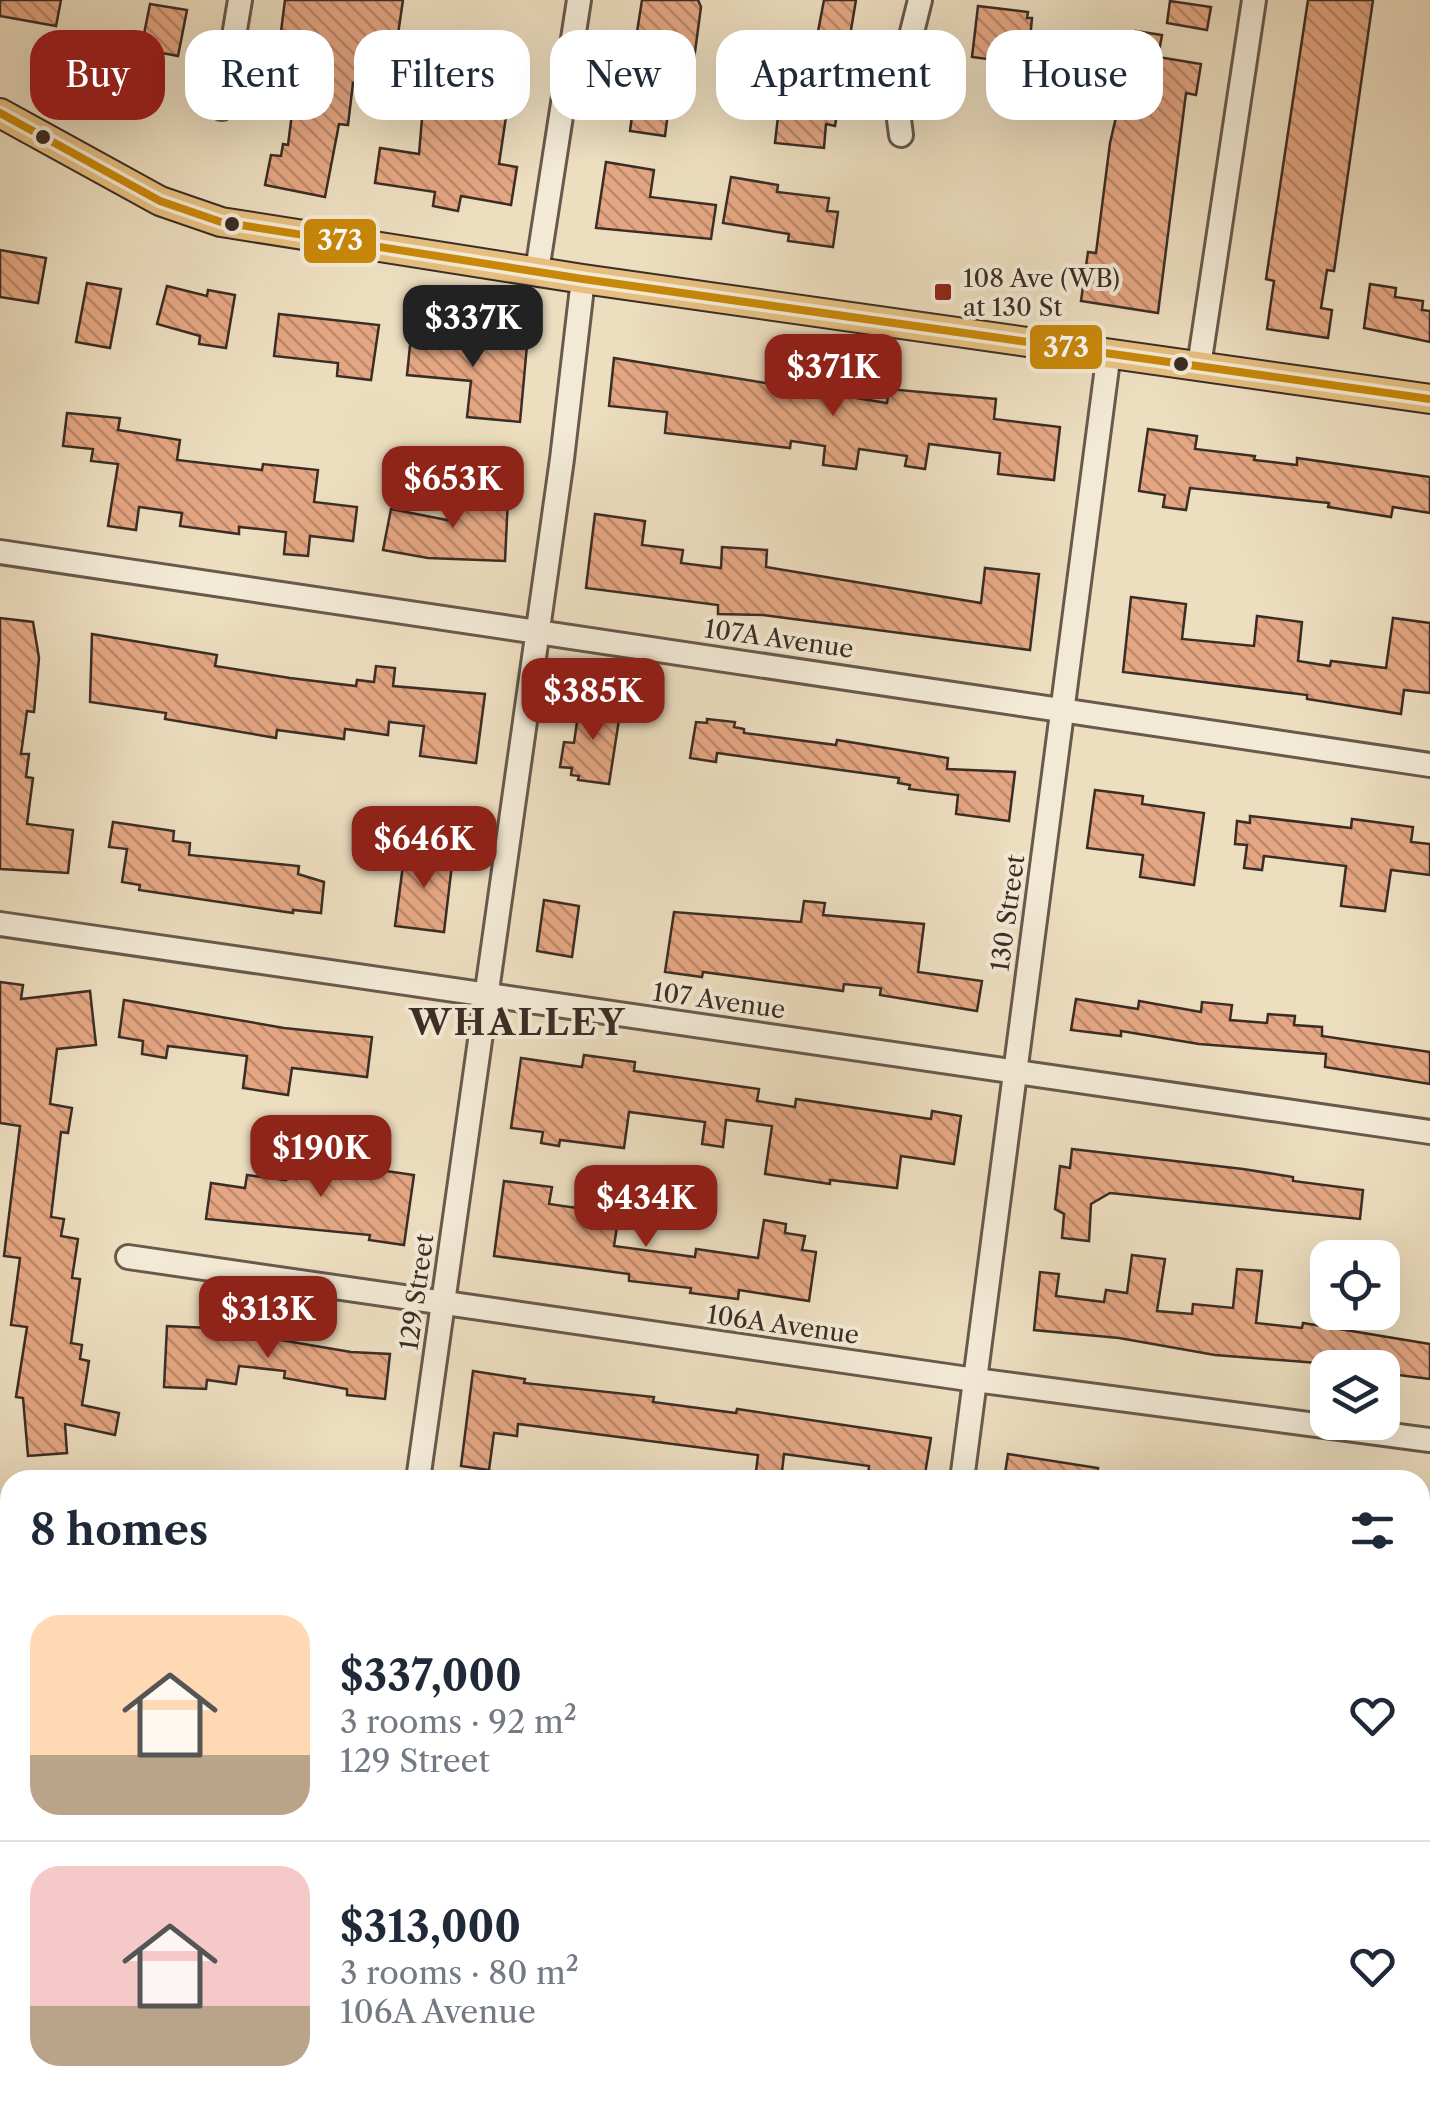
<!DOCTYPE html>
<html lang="en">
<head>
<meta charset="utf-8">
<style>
	body { margin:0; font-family:"Libre Caslon Text",serif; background:#f6f6f7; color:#1f2937; height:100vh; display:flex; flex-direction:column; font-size:38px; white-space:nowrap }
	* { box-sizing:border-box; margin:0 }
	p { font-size:32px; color:#747a83 }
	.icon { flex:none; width:55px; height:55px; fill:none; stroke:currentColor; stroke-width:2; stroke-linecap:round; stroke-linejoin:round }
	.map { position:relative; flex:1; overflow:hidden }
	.side { position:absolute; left:0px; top:1470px; width:1430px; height:640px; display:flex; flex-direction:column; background:#fff; border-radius:30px 30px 0 0; box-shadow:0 10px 40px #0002 }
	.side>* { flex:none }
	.top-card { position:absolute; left:30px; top:30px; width:1370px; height:90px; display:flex; gap:20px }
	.controls { position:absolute; left:1310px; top:1240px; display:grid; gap:20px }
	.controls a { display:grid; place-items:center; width:90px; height:90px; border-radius:20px; background:#fff; box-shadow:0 10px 40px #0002; font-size:50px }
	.price { position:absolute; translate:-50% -85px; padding:0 22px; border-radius:20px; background:#8f2418; color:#fff; font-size:32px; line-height:65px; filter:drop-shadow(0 2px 5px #0008) }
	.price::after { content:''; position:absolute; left:50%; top:60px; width:30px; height:22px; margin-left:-15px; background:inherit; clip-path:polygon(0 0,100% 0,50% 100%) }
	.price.on { background:#222; color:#fff }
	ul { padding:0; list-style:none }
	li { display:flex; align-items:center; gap:30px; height:250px; padding:0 30px }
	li+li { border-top:2px solid #e0e1e3 }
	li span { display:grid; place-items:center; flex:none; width:280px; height:200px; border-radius:30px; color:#555 }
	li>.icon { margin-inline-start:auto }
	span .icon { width:120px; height:120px; fill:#fffc; stroke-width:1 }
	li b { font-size:42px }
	h2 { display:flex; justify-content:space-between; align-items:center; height:120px; padding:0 30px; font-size:42px }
	.tag { padding:0 35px; border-radius:30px; background:#fff; box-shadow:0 10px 40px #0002; font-size:35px; line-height:90px }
	.tag.on { background:#8f2418; color:#fff }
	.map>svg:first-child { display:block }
	.park { fill:url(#park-tufts); stroke:#7a775c; stroke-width:2.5 }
	.building { fill:url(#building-back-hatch); stroke:#3b2d25; stroke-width:2.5 }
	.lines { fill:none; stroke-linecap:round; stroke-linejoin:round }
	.minor-casing { stroke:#68594c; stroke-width:28 }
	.major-casing { stroke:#3b2d25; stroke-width:32 }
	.minor { stroke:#f3ead6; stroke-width:22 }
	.major { stroke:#e6bf80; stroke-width:28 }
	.bus-1-casing { stroke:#f3ead6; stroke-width:15 }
	.bus-1 { stroke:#c88809; stroke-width:8 }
	.bus-dot { fill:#3b2d25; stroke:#f3ead6; stroke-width:4 }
	.poi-dot { fill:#8f2418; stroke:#f3ead6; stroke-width:4 }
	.labels { text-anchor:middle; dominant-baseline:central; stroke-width:8; stroke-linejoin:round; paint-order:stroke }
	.poi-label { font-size:25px; fill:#3b2d25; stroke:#f3ead6; text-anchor:start }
	.street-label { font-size:25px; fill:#3b2d25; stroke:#f3ead6 }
	.district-label { font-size:35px; font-weight:bold; letter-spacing:2.5px; fill:#3b2d25; stroke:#f3ead6 }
	.line-badge { stroke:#f3ead6; stroke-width:4 }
	.badge-label { font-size:28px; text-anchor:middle; font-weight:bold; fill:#fff }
</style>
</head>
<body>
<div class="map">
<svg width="1430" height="2110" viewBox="0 0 1430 2110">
	<defs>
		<pattern id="park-tufts" width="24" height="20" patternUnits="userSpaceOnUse" patternTransform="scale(2.5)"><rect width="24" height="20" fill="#b8c192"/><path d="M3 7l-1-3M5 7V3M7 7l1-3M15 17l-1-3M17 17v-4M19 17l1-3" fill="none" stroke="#979d77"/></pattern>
		<pattern id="building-back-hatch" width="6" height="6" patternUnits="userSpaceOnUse" patternTransform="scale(2.5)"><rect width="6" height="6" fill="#e5a783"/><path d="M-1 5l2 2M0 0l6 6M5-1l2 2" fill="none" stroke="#bb886b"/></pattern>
	</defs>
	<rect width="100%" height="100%" fill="#eddec0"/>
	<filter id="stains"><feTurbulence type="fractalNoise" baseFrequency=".002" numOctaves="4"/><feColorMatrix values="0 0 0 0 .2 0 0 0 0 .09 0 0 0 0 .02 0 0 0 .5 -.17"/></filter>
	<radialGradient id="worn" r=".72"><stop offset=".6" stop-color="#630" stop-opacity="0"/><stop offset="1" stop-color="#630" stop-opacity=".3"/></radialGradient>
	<path class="park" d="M 1420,1789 L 1430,1791 L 1430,2110 L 101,2110 L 97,2100 L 1420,2100 Z"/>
	<g class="building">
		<path d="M 0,0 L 61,0 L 56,26 L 0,16 Z"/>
		<path d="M 285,0 L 403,0 L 390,89 L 353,83 L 348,125 L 339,124 L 325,197 L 265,185 L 271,155 L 281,156 L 283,144 L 288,145 L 299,58 L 278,55 Z"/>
		<path d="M 642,0 L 698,0 L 701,7 L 693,67 L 674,65 L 665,136 L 630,131 L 632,116 L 624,115 Z"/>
		<path d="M 824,0 L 856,0 L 835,126 L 826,124 L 824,148 L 775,143 L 781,90 L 798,92 L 806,36 L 817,37 Z"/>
		<path d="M 1308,0 L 1373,0 L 1334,271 L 1327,270 L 1321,308 L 1332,310 L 1328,338 L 1267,329 L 1274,281 L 1266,279 Z"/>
		<path d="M 1170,1 L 1211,7 L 1207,30 L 1167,23 Z"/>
		<path d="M 150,4 L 187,10 L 178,56 L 141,49 Z"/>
		<path d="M 978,6 L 1028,12 L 1027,18 L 1032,18 L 1030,39 L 1022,38 L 1018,63 L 972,57 Z"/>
		<path d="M 1136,31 L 1162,35 L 1158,57 L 1201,64 L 1196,95 L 1186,93 L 1158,313 L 1081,301 L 1088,252 L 1096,253 L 1110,143 Z"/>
		<path d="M 459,42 L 518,49 L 514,76 L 491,74 L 487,107 L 507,110 L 499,164 L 517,167 L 511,205 L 461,196 L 458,211 L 433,206 L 435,192 L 375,183 L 380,148 L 419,154 L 423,107 L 435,108 L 441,59 L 456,61 Z"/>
		<path d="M 606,162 L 654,170 L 650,197 L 716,205 L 711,239 L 596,228 Z"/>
		<path d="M 731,177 L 778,185 L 777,192 L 829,198 L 827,211 L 838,212 L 833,247 L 788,241 L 789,234 L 723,223 Z"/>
		<path d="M 0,250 L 46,258 L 38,303 L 0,297 Z"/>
		<path d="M 87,283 L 121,289 L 110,348 L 76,342 Z"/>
		<path d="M 1370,284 L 1396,288 L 1395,297 L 1423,301 L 1422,310 L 1430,311 L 1430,342 L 1364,328 Z"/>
		<path d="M 167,286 L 207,296 L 208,290 L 235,295 L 226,348 L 199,344 L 200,336 L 157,324 Z"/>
		<path d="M 279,314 L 379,325 L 371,380 L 337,376 L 338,363 L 274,356 Z"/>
		<path d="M 412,326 L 458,330 L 457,338 L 527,345 L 520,422 L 467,417 L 471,381 L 407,375 Z"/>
		<path d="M 614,358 L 887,403 L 889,389 L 996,399 L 994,419 L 1060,427 L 1054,480 L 998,474 L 1000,453 L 929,444 L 925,469 L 905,466 L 907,456 L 859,449 L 856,469 L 823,465 L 825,446 L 791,441 L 790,448 L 665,433 L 667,412 L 609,406 Z"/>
		<path d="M 67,413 L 120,418 L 118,430 L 180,440 L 177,460 L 262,470 L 263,464 L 318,470 L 314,502 L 357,507 L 353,541 L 310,536 L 308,556 L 284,554 L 286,532 L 239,527 L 239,534 L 180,526 L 182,513 L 139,507 L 136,530 L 108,526 L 118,464 L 91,461 L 93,449 L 63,446 Z"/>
		<path d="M 1148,429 L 1197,436 L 1195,449 L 1255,456 L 1254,460 L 1297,465 L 1297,458 L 1430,477 L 1430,513 L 1393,507 L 1391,517 L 1328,507 L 1329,503 L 1190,488 L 1186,510 L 1163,507 L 1165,495 L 1139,491 Z"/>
		<path d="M 454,494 L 508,498 L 505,561 L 428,558 L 383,550 L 391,509 L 452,521 Z"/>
		<path d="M 595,514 L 645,521 L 642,545 L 683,550 L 681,563 L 721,568 L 722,547 L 767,550 L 766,567 L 981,603 L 985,568 L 1039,574 L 1030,650 L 763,615 L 718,614 L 718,605 L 586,588 Z"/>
		<path d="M 1131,597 L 1186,604 L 1182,639 L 1254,646 L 1257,616 L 1302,622 L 1298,661 L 1330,666 L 1331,661 L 1386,668 L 1393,618 L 1430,623 L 1430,693 L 1404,690 L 1401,714 L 1307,699 L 1307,695 L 1123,672 Z"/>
		<path d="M 0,618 L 33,622 L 39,658 L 34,712 L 27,711 L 21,754 L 29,754 L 26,777 L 33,778 L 27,824 L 73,830 L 68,873 L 0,869 Z"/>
		<path d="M 92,634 L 217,655 L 215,666 L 290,678 L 356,686 L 357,680 L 374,682 L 376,666 L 395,668 L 393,686 L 485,694 L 476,763 L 420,756 L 424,726 L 389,722 L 388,735 L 345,729 L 344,739 L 277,730 L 276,738 L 165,719 L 166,713 L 90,702 Z"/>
		<path d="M 580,701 L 621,707 L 609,784 L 578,780 L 579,776 L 571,775 L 572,768 L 560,767 L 564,742 L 574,743 Z"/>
		<path d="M 707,719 L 735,722 L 734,727 L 744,729 L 744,733 L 836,745 L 837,740 L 948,758 L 947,769 L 1015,772 L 1009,821 L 956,814 L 958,795 L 909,789 L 910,785 L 898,783 L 899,778 L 717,753 L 716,762 L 690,758 L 696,722 L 707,723 Z"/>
		<path d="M 1095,790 L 1143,796 L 1142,804 L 1204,813 L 1194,885 L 1140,877 L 1143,855 L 1087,848 Z"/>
		<path d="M 1250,816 L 1351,828 L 1352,819 L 1413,827 L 1411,842 L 1430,844 L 1430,875 L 1391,870 L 1385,911 L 1341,906 L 1346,866 L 1264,856 L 1262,870 L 1244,868 L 1247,845 L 1235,844 L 1237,821 L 1250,823 Z"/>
		<path d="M 113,822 L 174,831 L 173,841 L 190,843 L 189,855 L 299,866 L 298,874 L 324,882 L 321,913 L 293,910 L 293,913 L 139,890 L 140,885 L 122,882 L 127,849 L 109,847 Z"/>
		<path d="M 405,850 L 453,856 L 444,932 L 395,926 Z"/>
		<path d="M 544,900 L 579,906 L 572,957 L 537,951 Z"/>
		<path d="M 804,901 L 825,903 L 823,915 L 924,924 L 918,972 L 982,981 L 977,1011 L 880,995 L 881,988 L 844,984 L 843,991 L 703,972 L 702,977 L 665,972 L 674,912 L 801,922 Z"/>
		<path d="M 0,982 L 23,985 L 21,999 L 90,991 L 96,1045 L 57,1049 L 50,1104 L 72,1108 L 68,1133 L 61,1132 L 51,1217 L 64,1219 L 61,1236 L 78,1239 L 72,1278 L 80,1279 L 71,1343 L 82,1345 L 80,1359 L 89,1361 L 82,1405 L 119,1413 L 115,1435 L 65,1424 L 67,1453 L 28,1456 L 23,1398 L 16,1397 L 27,1327 L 11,1325 L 20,1258 L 4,1256 L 20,1126 L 0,1123 Z"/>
		<path d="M 1076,999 L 1138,1009 L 1139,1001 L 1201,1012 L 1202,1002 L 1232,1005 L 1230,1020 L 1267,1023 L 1268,1014 L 1295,1016 L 1294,1025 L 1322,1027 L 1322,1036 L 1430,1052 L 1430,1084 L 1325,1067 L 1326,1054 L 1199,1044 L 1121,1031 L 1121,1036 L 1071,1030 Z"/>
		<path d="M 124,1000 L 284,1028 L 372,1037 L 367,1077 L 292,1068 L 288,1095 L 243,1088 L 247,1056 L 168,1046 L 166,1058 L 142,1054 L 143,1041 L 119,1037 Z"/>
		<path d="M 584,1055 L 635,1062 L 634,1071 L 759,1089 L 757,1101 L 795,1107 L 796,1099 L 931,1119 L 932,1111 L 961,1116 L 954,1164 L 901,1156 L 897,1188 L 830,1180 L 830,1184 L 765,1174 L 772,1126 L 726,1120 L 723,1147 L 702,1144 L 705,1122 L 629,1112 L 624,1148 L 560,1140 L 559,1146 L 541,1143 L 543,1132 L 511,1128 L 521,1058 L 582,1067 Z"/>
		<path d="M 1072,1149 L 1243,1169 L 1293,1177 L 1293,1181 L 1363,1190 L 1360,1219 L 1110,1193 L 1091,1204 L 1089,1241 L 1062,1238 L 1064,1214 L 1055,1209 L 1060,1166 L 1070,1168 Z"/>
		<path d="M 289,1157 L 414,1175 L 404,1245 L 369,1240 L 370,1235 L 206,1219 L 211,1183 L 245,1188 L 247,1175 L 286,1180 Z"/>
		<path d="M 504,1181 L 552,1187 L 549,1204 L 619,1214 L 614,1246 L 695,1257 L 696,1249 L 758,1258 L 764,1220 L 786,1224 L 785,1233 L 805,1236 L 802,1250 L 816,1252 L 809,1301 L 739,1290 L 738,1299 L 690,1293 L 691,1288 L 629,1281 L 629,1274 L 494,1256 Z"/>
		<path d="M 1132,1255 L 1165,1259 L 1157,1311 L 1192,1314 L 1193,1304 L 1233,1308 L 1237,1269 L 1262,1271 L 1256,1323 L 1302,1328 L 1303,1323 L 1430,1344 L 1430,1379 L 1382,1373 L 1382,1368 L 1215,1355 L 1119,1338 L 1034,1330 L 1040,1272 L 1059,1274 L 1056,1296 L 1104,1302 L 1106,1290 L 1127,1293 Z"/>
		<path d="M 167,1326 L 210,1328 L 351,1352 L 390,1354 L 385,1399 L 347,1395 L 347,1389 L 284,1378 L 285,1371 L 239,1366 L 236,1384 L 207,1380 L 206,1389 L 164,1387 Z"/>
		<path d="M 473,1371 L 525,1379 L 524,1383 L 654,1397 L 653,1402 L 736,1413 L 737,1409 L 931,1438 L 924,1480 L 868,1477 L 869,1466 L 784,1454 L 781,1480 L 755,1480 L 758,1455 L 518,1424 L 517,1436 L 494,1433 L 489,1470 L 461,1466 Z"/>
		<path d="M 1008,1454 L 1098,1468 L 1097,1480 L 1004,1480 Z"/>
	</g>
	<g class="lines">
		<g class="minor-casing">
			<g id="minor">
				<path d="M 222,108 L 240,0"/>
				<path d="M 901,135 L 896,96 L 920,0"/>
				<path d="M 537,271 L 579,0"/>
				<path d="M 1199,366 L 1254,0"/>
				<path d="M 0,552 L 1430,765"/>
				<path d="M 0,924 L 1430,1132"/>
				<path d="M 128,1257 L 975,1380 L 1430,1440"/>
				<path d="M 418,1480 L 562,459 L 583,279"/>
				<path d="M 962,1480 L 1109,352"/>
				<path d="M 0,1551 L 10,1553"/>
				<path d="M 1420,1753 L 1430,1755"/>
				<path d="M 0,1838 L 10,1907"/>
				<path d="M 62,2100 L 66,2110"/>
			</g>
		</g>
		<g class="major-casing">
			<path id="major" d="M 0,113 L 160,201 L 221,222 L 583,279 L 1430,399"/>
		</g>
		<use href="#minor" class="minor"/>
		<use href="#major" class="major"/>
		<g class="bus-1-casing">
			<path id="bus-1" d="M 0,113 L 160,201 L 221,222 L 583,279 L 1430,399"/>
		</g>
		<use href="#bus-1" class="bus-1"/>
	</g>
	<g class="bus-dot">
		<circle cx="43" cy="137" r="9"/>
		<circle cx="232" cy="224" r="9"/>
		<circle cx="1181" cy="364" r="9"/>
	</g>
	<rect class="poi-dot" x="933" y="282" width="20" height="20" rx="5"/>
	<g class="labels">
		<g class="poi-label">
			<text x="963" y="278">108 Ave (WB)<tspan x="963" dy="29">at 130 St</tspan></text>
		</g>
		<g class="street-label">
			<text transform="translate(779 639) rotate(8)">107A Avenue</text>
			<text transform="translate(1008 913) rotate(-82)">130 Street</text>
			<text transform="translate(719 1001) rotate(8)">107 Avenue</text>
			<text transform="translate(417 1292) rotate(-82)">129 Street</text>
			<text transform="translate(783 1325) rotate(8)">106A Avenue</text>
		</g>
		<g class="district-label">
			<text x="518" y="1022">WHALLEY</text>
		</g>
	</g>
	<g class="line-badge">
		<rect x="302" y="217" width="76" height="48" rx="10" fill="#c88809"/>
		<rect x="1028" y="323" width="76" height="48" rx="10" fill="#c88809"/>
	</g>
	<g class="badge-label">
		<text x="340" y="250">373</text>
		<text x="1066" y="357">373</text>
	</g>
	<rect width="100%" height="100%" filter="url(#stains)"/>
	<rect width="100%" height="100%" fill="url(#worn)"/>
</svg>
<div class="controls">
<a><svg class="icon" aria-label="locate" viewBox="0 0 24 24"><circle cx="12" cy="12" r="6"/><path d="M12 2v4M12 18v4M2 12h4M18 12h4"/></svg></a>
<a><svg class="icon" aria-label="layers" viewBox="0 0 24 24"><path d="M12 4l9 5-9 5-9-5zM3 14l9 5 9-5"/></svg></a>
</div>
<b class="price on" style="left:473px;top:370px">$337K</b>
<b class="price" style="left:833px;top:419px">$371K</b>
<b class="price" style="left:453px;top:531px">$653K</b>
<b class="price" style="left:593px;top:743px">$385K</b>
<b class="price" style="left:424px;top:891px">$646K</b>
<b class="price" style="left:321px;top:1200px">$190K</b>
<b class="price" style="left:646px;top:1250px">$434K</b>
<b class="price" style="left:268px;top:1361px">$313K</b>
<div class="top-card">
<a class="tag on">Buy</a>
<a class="tag">Rent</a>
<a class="tag">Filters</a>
<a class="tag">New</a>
<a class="tag">Apartment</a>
<a class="tag">House</a>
</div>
<section class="side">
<h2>8 homes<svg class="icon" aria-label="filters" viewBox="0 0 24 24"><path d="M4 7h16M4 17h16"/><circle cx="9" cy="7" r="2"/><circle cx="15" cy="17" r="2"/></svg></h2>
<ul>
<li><span style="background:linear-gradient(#ffd9b3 70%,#b9a48a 0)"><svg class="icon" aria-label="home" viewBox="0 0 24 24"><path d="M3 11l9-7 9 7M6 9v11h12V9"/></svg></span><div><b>$337,000</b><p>3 rooms · 92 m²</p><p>129 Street</p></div><svg class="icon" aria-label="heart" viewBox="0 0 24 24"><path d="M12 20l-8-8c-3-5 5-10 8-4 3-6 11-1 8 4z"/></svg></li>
<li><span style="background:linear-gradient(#f6c9c9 70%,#b9a48a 0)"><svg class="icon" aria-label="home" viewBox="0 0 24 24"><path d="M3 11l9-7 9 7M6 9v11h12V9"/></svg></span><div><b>$313,000</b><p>3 rooms · 80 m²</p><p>106A Avenue</p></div><svg class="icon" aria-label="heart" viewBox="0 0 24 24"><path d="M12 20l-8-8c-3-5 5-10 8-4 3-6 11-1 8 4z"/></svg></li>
</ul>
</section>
</div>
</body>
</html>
